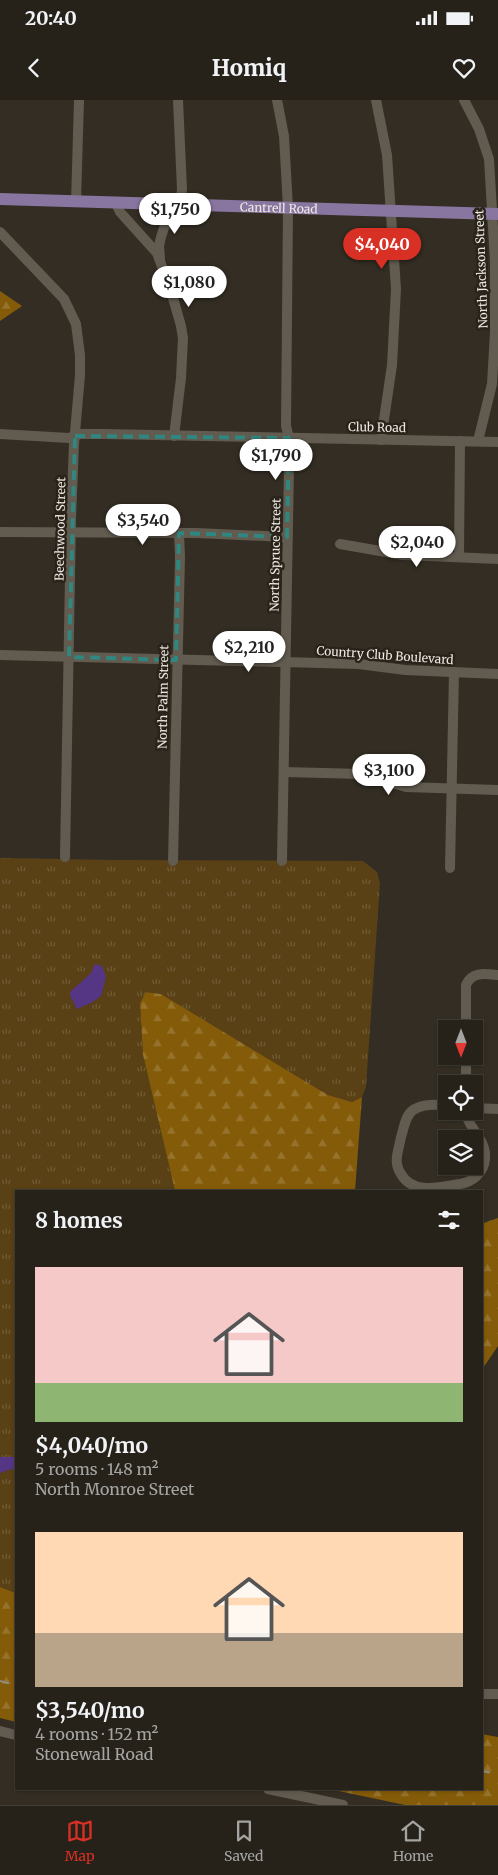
<!DOCTYPE html>
<html lang="en">
<head>
<meta charset="utf-8">
<style>
	body { margin:0; font-family:Merriweather,serif; background:#2e2a23; color:#f1f3f6; height:100vh; display:flex; flex-direction:column; font-size:19px; white-space:nowrap }
	* { box-sizing:border-box; margin:0 }
	p { font-size:16px; color:#a4a4a2 }
	.icon { flex:none; width:28px; height:28px; fill:none; stroke:currentColor; stroke-width:2; stroke-linecap:round; stroke-linejoin:round }
	.map { position:relative; flex:1; overflow:hidden }
	.details { position:absolute; left:15px; top:1090px; width:468px; height:600px; display:flex; flex-direction:column; background:#26221a; border-radius:0px; box-shadow:0 1px 4px #0004,0 0 0 1px #423f39 }
	.details>* { flex:none }
	.needle { width:32px; rotate:180deg }
	.tools { position:absolute; left:438px; top:920px; display:grid; gap:10px }
	.tools a { display:grid; place-items:center; width:45px; height:45px; border-radius:0px; background:#26221a; box-shadow:0 1px 4px #0004,0 0 0 1px #423f39; font-size:25px }
	.price { position:absolute; translate:-50% -42px; padding:0 11px; border-radius:18px; background:#fff; color:#222; font-size:16px; line-height:32px; filter:drop-shadow(0 1px 2px #0008) }
	.price::after { content:''; position:absolute; left:50%; top:30px; width:15px; height:11px; margin-left:-8px; background:inherit; clip-path:polygon(0 0,100% 0,50% 100%) }
	.price.current { background:#d93025; color:#fff }
	ul { padding:0; list-style:none }
	li { display:grid; align-content:center; gap:10px; height:265px; padding:0 20px }
	li span { display:grid; place-items:center; height:155px; border-radius:0px; color:#555 }
	li>.icon { margin-inline-start:auto }
	span .icon { width:90px; height:90px; fill:#fffc; stroke-width:1 }
	li b { font-size:21px }
	h2 { display:flex; justify-content:space-between; align-items:center; height:60px; padding:0 20px; font-size:21px }
	.status { display:flex; justify-content:space-between; align-items:center; height:35px; padding:0 25px; background:#26221a; direction:ltr }
	.status svg { height:14px; fill:currentColor }
	header { display:flex; justify-content:space-between; align-items:center; height:65px; padding:0 20px; background:#26221a; font-size:22px; font-weight:800 }
	.tabs { display:flex; justify-content:space-around; align-items:center; height:70px; border-top:1px solid #423f39; background:#26221a; font-size:14px; color:#a4a4a2 }
	.tabs a { display:grid; justify-items:center; gap:2px }
	.tabs .current { color:#d93025 }
	.map>svg:first-child { display:block }
	.grass { fill:url(#grass-tufts) }
	.forest { fill:url(#forest-firs) }
	.pitch { fill:#594015 }
	.water { fill:#553685 }
	.lines { fill:none; stroke-linecap:round; stroke-linejoin:round }
	.minor { stroke:#625b50; stroke-width:10 }
	.major { stroke:#8876a0; stroke-width:12 }
	.rail { stroke:#8f8a82; stroke-width:2; stroke-dasharray:9 9; stroke-linecap:butt }
	.marked { fill:none; stroke:#30877f; stroke-width:4; stroke-dasharray:10 6; stroke-linejoin:round }
	.labels { text-anchor:middle; dominant-baseline:central; stroke-width:5; stroke-linejoin:round; paint-order:stroke }
	.street-label { font-size:12px; fill:#ede8e2; stroke:#29231a }
</style>
</head>
<body>
<div class="status"><b>20:40</b><svg viewBox="0 0 49 12"><path d="M0 12V9h3v3zM5 12V6h3v6zM10 12V3h3v9zM15 12V0h3v12zM26 1h20v11H26zM47 4h2v5h-2z"/></svg></div>
<header><svg class="icon" aria-label="back" viewBox="0 0 24 24"><path d="M15 5l-7 7 7 7"/></svg>Homiq<svg class="icon" aria-label="heart" viewBox="0 0 24 24"><path d="M12 20l-8-8c-3-5 5-10 8-4 3-6 11-1 8 4z"/></svg></header>
<div class="map">
<svg width="498" height="1705" viewBox="0 0 498 1705">
	<defs>
		<pattern id="grass-tufts" width="24" height="20" patternUnits="userSpaceOnUse" patternTransform="scale(1.25)"><rect width="24" height="20" fill="#594015"/><path d="M3 7l-1-3M5 7V3M7 7l1-3M15 17l-1-3M17 17v-4M19 17l1-3" fill="none" stroke="#715c37"/></pattern>
		<pattern id="forest-firs" width="22" height="20" patternUnits="userSpaceOnUse" patternTransform="scale(1.25)"><rect width="22" height="20" fill="#845b08"/><path d="M5 1l3.5 6h-7zM16 11l3.5 6h-7z" fill="#96732c"/></pattern>
	</defs>
	<rect width="100%" height="100%" fill="#332d23"/>
	<path class="grass" d="M 0,758 L 115,760 L 363,761 L 377,772 L 380,783 L 366,987 L 362,997 L 352,1002 L 328,995 L 161,894 L 146,892 L 140,903 L 143,955 L 175,1091 L 16,1091 L 16,1493 L 0,1487 Z"/>
	<g class="forest">
		<path d="M 0,191 L 22,206 L 0,221 Z"/>
		<path d="M 146,892 L 161,894 L 328,995 L 352,1002 L 362,997 L 355,1091 L 175,1091 L 143,955 L 140,903 Z"/>
		<path d="M 498,1118 L 498,1246 L 481,1271 L 481,1124 Z"/>
		<path d="M 0,1487 L 16,1493 L 16,1622 L 0,1618 Z"/>
		<path d="M 481,1634 L 498,1637 L 498,1705 L 405,1705 L 329,1689 L 481,1689 Z"/>
	</g>
	<path class="pitch" d="M 8,1336 L 16,1336 L 16,1355 L 0,1354 L 0,1339 Z"/>
	<g class="water">
		<path d="M 95,864 L 102,866 L 106,877 L 101,896 L 91,903 L 77,909 L 70,896 L 70,892 L 91,873 Z"/>
		<path d="M 0,1357 L 16,1357 L 16,1370 L 11,1369 L 0,1373 Z"/>
	</g>
	<g class="lines">
		<g class="minor">
			<path d="M 277,0 L 284,36 L 288,108 L 286,326 L 289,338 L 289,367 L 282,761"/>
			<path d="M 376,0 L 387,55 L 396,189 L 392,265 L 381,340"/>
			<path d="M 464,0 L 479,29 L 489,59 L 495,162 L 495,232 L 492,284 L 478,341"/>
			<path d="M 76,102 L 79,0"/>
			<path d="M 116,103 L 120,112 L 157,153 L 171,191 L 181,226 L 183,238 L 181,278 L 174,336"/>
			<path d="M 0,132 L 64,199 L 76,224 L 80,255 L 80,275 L 74,344 L 71,419 L 65,757"/>
			<path d="M 160,158 L 159,146 L 161,137 L 164,128 L 180,105 L 182,89 L 178,0"/>
			<path d="M 0,334 L 69,338 L 80,334 L 104,334 L 498,342"/>
			<path d="M 0,432 L 196,433 L 287,437"/>
			<path d="M 340,444 L 403,455 L 498,459"/>
			<path d="M 459,457 L 460,341"/>
			<path d="M 0,555 L 359,564 L 405,570 L 498,574"/>
			<path d="M 284,672 L 362,674 L 406,687 L 498,690"/>
			<path d="M 173,761 L 180,457 L 179,433"/>
			<path d="M 450,768 L 454,572"/>
			<path d="M 466,929 L 466,885 C 472,871 486,874 498,875"/>
			<path d="M 466,956 L 466,984"/>
			<path d="M 446,1006 C 436,1004 422,1004 413,1010 C 405,1016 404,1028 401,1037 C 400,1043 398,1049 397,1056 C 396,1062 397,1068 401,1074 C 413,1095 440,1087 460,1084 C 472,1082 484,1073 485,1059 C 487,1039 468,1029 465,1011"/>
			<path d="M 474,1008 L 498,1009"/>
			<path d="M 481,1594 L 498,1594"/>
			<path d="M 0,1631 L 16,1635"/>
			<path d="M 268,1689 L 343,1705"/>
		</g>
		<path class="major" id="s1" d="M 0,99 L 498,114"/>
		<g class="rail">
			<path d="M 0,1581 L 16,1585"/>
			<path d="M 481,1671 L 498,1674"/>
		</g>
	</g>
	<path class="marked" d="M 75,336 L 289,338 L 287,437 L 179,433 L 176,560 L 69,557 Z"/>
	<g class="labels">
		<g class="street-label">
			<text stroke="none"><textPath href="#s1" startOffset="279">Cantrell Road</textPath></text>
			<text transform="translate(481 169) rotate(-92)">North Jackson Street</text>
			<text transform="translate(377 327) rotate(1)">Club Road</text>
			<text transform="translate(60 429) rotate(-89)">Beechwood Street</text>
			<text transform="translate(275 455) rotate(-89)">North Spruce Street</text>
			<text transform="translate(385 555) rotate(4)">Country Club Boulevard</text>
			<text transform="translate(163 597) rotate(-89)">North Palm Street</text>
		</g>
	</g>
</svg>
<div class="tools">
<a><svg class="needle" viewBox="-14 -14 28 28"><path d="M0-13l5 13h-10z" fill="#e53935"/><path d="M0 13l5-13h-10z" fill="#a4a4a2"/></svg></a>
<a><svg class="icon" aria-label="locate" viewBox="0 0 24 24"><circle cx="12" cy="12" r="6"/><path d="M12 2v4M12 18v4M2 12h4M18 12h4"/></svg></a>
<a><svg class="icon" aria-label="layers" viewBox="0 0 24 24"><path d="M12 4l9 5-9 5-9-5zM3 14l9 5 9-5"/></svg></a>
</div>
<b class="price" style="left:175px;top:135px">$1,750</b>
<b class="price current" style="left:382px;top:170px">$4,040</b>
<b class="price" style="left:189px;top:208px">$1,080</b>
<b class="price" style="left:276px;top:381px">$1,790</b>
<b class="price" style="left:143px;top:446px">$3,540</b>
<b class="price" style="left:417px;top:468px">$2,040</b>
<b class="price" style="left:249px;top:573px">$2,210</b>
<b class="price" style="left:389px;top:696px">$3,100</b>
<section class="details">
<h2>8 homes<svg class="icon" aria-label="filters" viewBox="0 0 24 24"><path d="M4 7h16M4 17h16"/><circle cx="9" cy="7" r="2"/><circle cx="15" cy="17" r="2"/></svg></h2>
<ul>
<li><span style="background:linear-gradient(#f6c9c9 75%,#8fb573 0)"><svg class="icon" aria-label="home" viewBox="0 0 24 24"><path d="M3 11l9-7 9 7M6 9v11h12V9"/></svg></span><div><b>$4,040/mo</b><p>5 rooms · 148 m²</p><p>North Monroe Street</p></div></li>
<li><span style="background:linear-gradient(#ffd9b3 65%,#b9a48a 0)"><svg class="icon" aria-label="home" viewBox="0 0 24 24"><path d="M3 11l9-7 9 7M6 9v11h12V9"/></svg></span><div><b>$3,540/mo</b><p>4 rooms · 152 m²</p><p>Stonewall Road</p></div></li>
</ul>
</section>
</div>
<nav class="tabs">
<a class="current"><svg class="icon" aria-label="map" viewBox="0 0 24 24"><path d="M3 6l6-2 6 2 6-2v14l-6 2-6-2-6 2zM9 4v14M15 6v14"/></svg>Map</a>
<a><svg class="icon" aria-label="saved" viewBox="0 0 24 24"><path d="M7 4h10v16l-5-4-5 4z"/></svg>Saved</a>
<a><svg class="icon" aria-label="home" viewBox="0 0 24 24"><path d="M3 11l9-7 9 7M6 9v11h12V9"/></svg>Home</a>
</nav>
</body>
</html>
